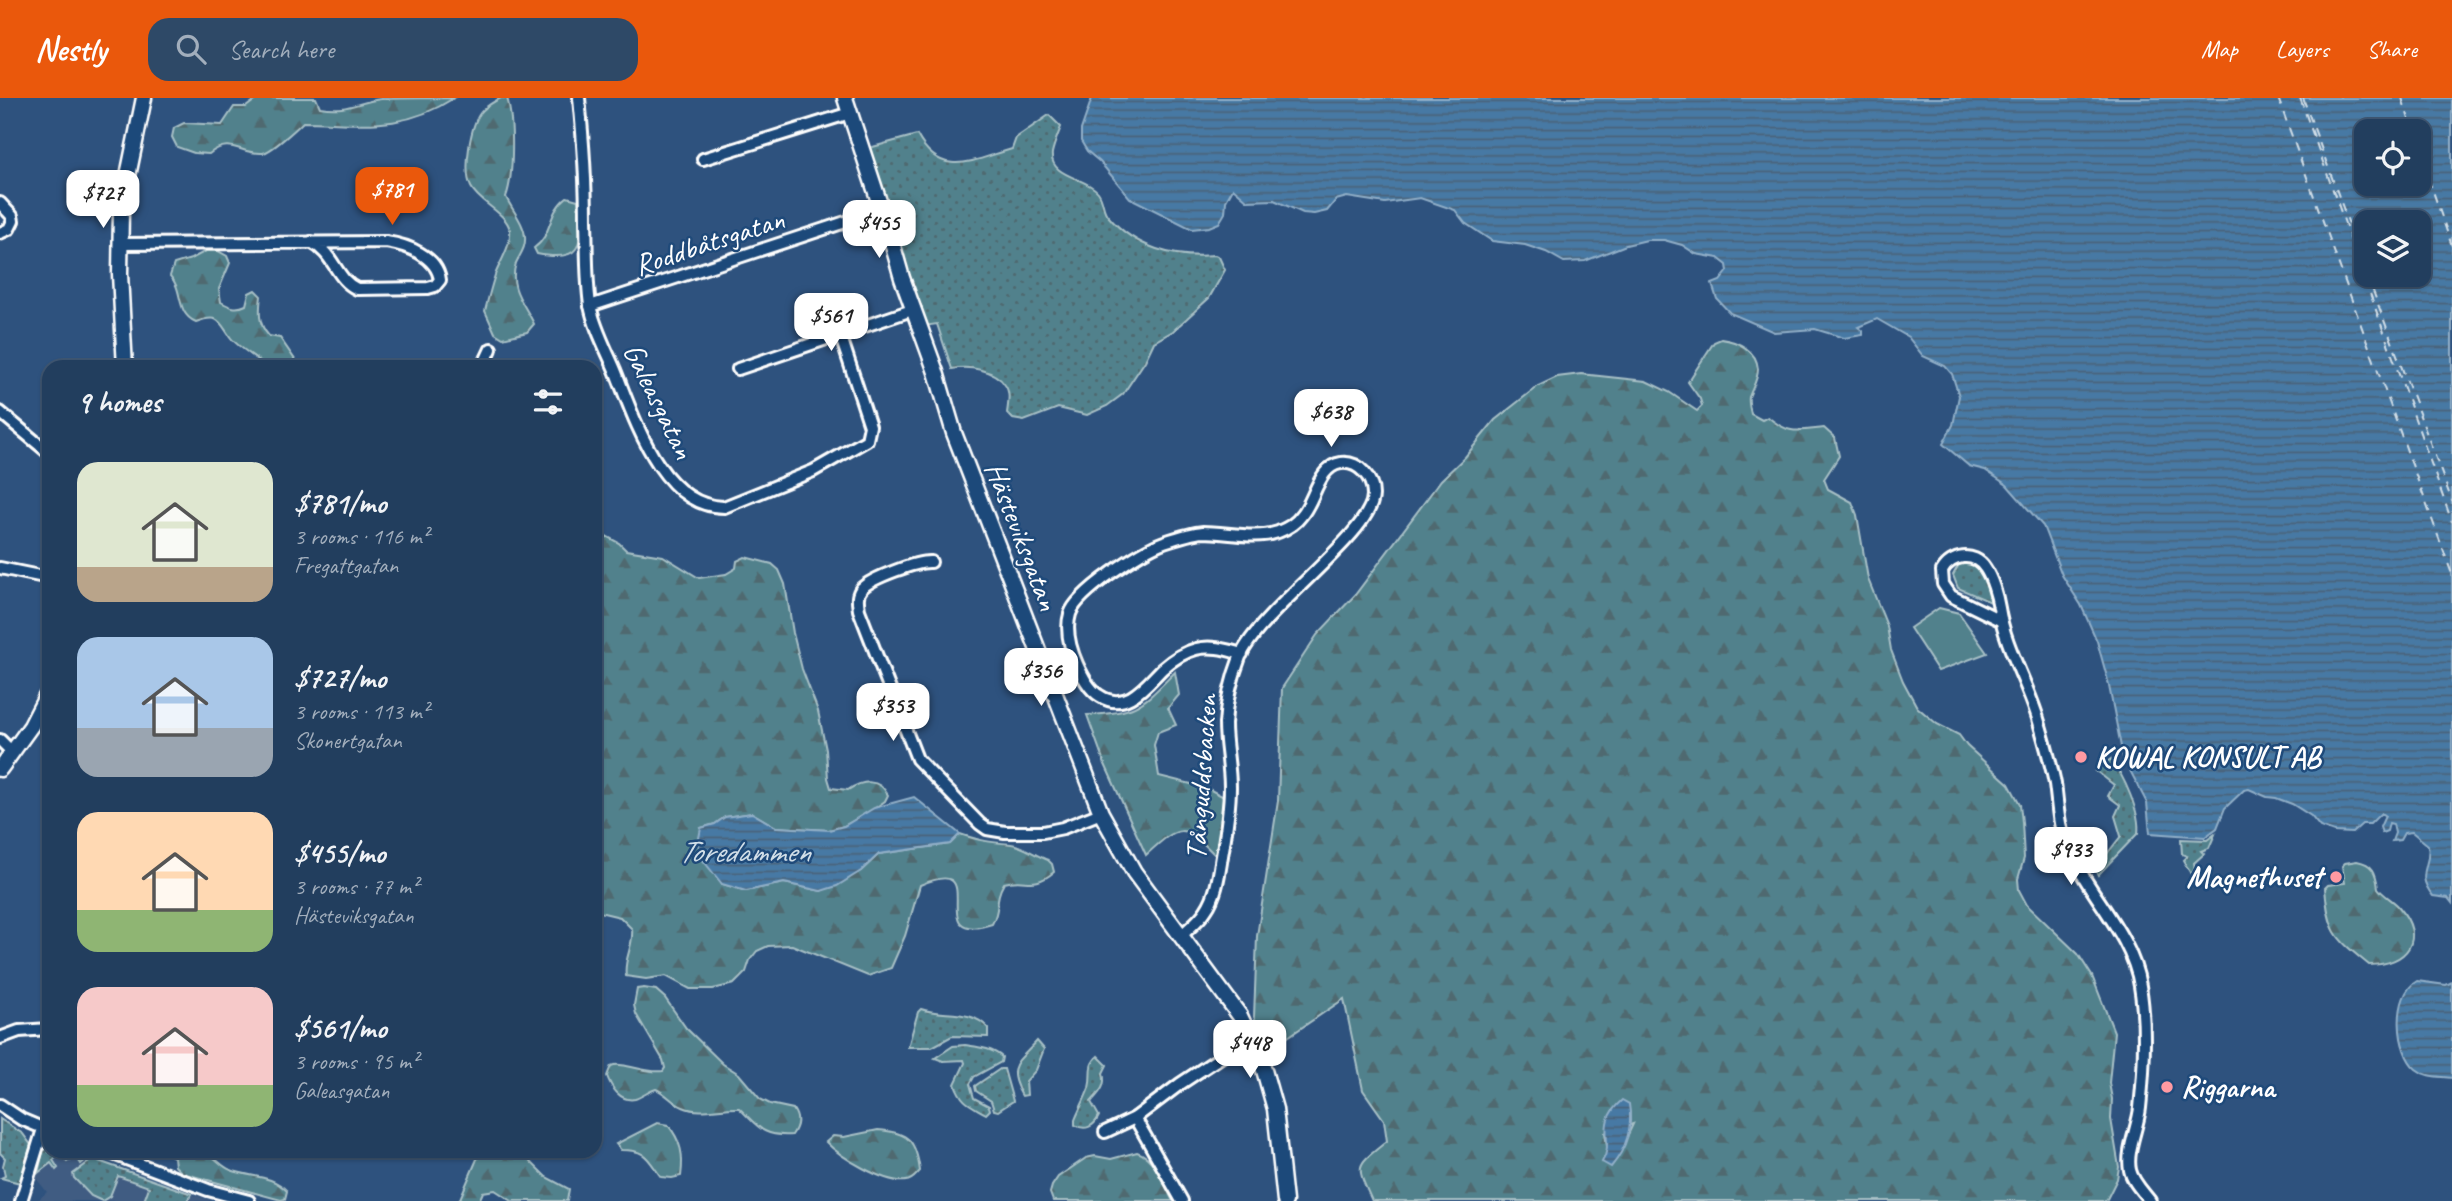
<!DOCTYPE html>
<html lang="en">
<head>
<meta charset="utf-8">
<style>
	body { margin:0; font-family:Caveat,sans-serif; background:#2e4967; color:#f1f3f6; height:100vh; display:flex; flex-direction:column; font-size:26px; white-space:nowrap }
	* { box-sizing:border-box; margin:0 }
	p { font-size:23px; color:#a2aebc }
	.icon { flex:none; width:38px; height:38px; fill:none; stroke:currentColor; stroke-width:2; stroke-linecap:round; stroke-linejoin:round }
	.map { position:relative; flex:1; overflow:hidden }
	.sheet { position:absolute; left:42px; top:262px; width:560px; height:798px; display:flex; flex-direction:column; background:#223e5e; border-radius:21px; box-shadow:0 2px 5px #0004,0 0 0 2px #3f5773 }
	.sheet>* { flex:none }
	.fabs { position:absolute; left:2354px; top:21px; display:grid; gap:14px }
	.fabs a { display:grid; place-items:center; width:77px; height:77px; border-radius:14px; background:#223e5e; box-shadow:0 2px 5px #0004,0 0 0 2px #3f5773; font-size:35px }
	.price { position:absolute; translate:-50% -60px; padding:0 16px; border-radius:14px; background:#fff; color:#222; font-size:23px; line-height:46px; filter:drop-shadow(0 2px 4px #0008) }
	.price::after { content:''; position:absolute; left:50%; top:42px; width:21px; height:16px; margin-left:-10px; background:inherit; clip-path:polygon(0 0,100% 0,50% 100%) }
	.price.on { background:#ea580c; color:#fff }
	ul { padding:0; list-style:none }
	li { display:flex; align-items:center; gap:21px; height:175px; padding:0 35px }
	li span { display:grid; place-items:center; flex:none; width:196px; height:140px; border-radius:21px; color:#555 }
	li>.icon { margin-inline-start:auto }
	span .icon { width:84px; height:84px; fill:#fffc; stroke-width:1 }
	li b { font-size:30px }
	h2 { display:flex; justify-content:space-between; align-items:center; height:84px; padding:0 35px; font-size:30px }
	header { display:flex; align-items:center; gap:42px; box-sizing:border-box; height:98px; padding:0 35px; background:#ea580c; color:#fff }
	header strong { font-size:33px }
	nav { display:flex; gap:38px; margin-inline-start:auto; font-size:24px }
	.search { width:490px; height:63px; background:#2e4967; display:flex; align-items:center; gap:18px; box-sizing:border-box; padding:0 24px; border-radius:21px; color:#a2aebc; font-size:26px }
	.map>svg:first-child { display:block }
	.built { fill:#415c82 }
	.grass { fill:url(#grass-dots); stroke:#a8c0c6; stroke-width:2 }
	.forest { fill:url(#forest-firs); stroke:#a8c0c6; stroke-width:2; fill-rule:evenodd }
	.pitch { fill:#51818c; stroke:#a8c0c6; stroke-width:2 }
	.water { fill:url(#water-rules); stroke:#91afc8; stroke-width:2; fill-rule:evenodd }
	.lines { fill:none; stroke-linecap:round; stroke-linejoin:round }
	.ferry { stroke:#d1dee8; stroke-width:2; stroke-dasharray:9 7; stroke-linecap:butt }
	.minor-casing { stroke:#fff; stroke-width:16 }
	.tertiary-casing { stroke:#fff; stroke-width:19 }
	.minor { stroke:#1f4a7a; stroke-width:10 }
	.tertiary { stroke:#1f4a7a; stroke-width:14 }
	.poi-dot { fill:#ff9aa2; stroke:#1f4a7a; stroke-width:2.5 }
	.labels { text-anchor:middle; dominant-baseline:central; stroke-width:5; stroke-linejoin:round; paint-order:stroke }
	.street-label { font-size:30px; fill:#fff; stroke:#1f4a7a }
	.poi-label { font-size:30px; font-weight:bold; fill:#fff; stroke:#1f4a7a; text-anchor:start }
	.water-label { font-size:32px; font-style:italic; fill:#d1dee8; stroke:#1f4a7a }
</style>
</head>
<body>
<header>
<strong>Nestly</strong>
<div class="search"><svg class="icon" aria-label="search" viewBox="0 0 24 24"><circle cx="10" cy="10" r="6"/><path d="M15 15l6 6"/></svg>Search here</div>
<nav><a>Map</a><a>Layers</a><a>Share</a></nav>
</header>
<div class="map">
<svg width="2452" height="1103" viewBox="0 0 2452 1103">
	<defs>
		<pattern id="grass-dots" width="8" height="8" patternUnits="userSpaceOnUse" patternTransform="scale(1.75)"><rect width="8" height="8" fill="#51818c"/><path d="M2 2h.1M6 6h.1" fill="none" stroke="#4f696f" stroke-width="1.8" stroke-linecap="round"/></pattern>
		<pattern id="forest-firs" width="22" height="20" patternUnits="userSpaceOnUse" patternTransform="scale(1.75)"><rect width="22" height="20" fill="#51818c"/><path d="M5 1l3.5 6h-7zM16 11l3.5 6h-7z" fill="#4f696f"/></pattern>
		<pattern id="water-rules" width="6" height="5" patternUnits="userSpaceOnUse" patternTransform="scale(1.75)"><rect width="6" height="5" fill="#4779a4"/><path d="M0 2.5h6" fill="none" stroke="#4a6278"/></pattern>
	</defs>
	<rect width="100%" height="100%" fill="#2e527e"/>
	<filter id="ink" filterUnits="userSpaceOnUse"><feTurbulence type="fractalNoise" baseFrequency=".0143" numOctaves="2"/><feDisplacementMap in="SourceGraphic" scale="14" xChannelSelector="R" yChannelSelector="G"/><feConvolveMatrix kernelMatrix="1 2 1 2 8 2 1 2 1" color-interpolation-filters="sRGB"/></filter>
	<g filter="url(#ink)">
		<path class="built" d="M 43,1054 L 70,1054 L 212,1103 L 37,1103 L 47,1094 L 32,1075 Z"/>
		<g class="grass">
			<path d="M 1049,17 L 1061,29 C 1058,37 1054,46 1052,55 C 1049,79 1086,79 1098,94 C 1104,102 1102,112 1108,118 C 1135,150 1175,161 1215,157 L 1219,159 L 1225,172 L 1209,200 L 1173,233 L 1154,244 L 1145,263 L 1123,296 L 1107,308 L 1087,317 L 1058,310 L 1024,323 L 1013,321 L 1007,315 C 1008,306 1011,295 1005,287 C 995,271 968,268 952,271 L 937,226 L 924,228 L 869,50 L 917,37 C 941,82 973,62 1012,51 L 1016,40 Z"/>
			<path d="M 1963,465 L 1976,467 L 1982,475 L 1993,505 L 1958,490 L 1953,477 L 1958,468 Z"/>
			<path d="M 2111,661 C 2123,677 2141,715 2138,735 L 2098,777 L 2095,771 L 2121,738 L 2115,718 L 2120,707 L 2108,698 L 2114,687 L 2096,673 Z"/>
			<path d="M 2215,736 L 2209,750 L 2201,753 L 2204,756 L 2194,765 L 2195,771 L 2191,776 L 2183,762 L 2187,758 L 2182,756 L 2181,741 L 2207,742 Z"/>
			<path d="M 921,911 C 942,919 971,910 988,930 L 988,939 L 952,938 L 932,949 L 908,949 L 918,914 Z"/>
			<path d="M 1037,943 L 1044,951 L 1036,972 L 1026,983 L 1027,997 L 1022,998 C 1004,967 1019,964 1037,943 Z"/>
			<path d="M 965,947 C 978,949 992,950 1002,959 L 1001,964 L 974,979 L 970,986 L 974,1000 L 989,1008 L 990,1012 L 986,1016 C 969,1006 962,1005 955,986 L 965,965 L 964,962 L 943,963 L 935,960 L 953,948 Z"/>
			<path d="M 1098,958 L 1107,967 L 1103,975 C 1107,988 1099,995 1091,1004 L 1099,1018 C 1094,1029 1085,1033 1075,1027 L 1075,1022 C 1079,1012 1085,1001 1089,990 C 1093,976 1086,969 1098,958 Z"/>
			<path d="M 1000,971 L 1004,971 L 1013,1003 L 998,1013 L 994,1012 L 991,1003 L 976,993 L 975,988 Z"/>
			<path d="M 0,1021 L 23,1036 L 31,1047 L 20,1085 L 1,1080 L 5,1078 L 3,1068 L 5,1060 L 0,1055 Z"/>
			<path d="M 49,1049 L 49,1054 L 79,1054 L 89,1059 L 81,1066 L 76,1058 L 67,1064 L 61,1056 L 53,1062 L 58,1070 L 56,1072 L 51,1065 L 38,1075 L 43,1053 Z"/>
			<path d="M 93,1061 L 192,1096 L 187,1103 L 144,1103 L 149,1089 L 118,1078 L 110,1098 L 102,1103 L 91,1098 L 74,1080 L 73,1076 Z"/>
		</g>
		<g class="forest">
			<path d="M 258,0 L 316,0 L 320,9 C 347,14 357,4 381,1 C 405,0 430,0 454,0 C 401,34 363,25 303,24 C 297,30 271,54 263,55 C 240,57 231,38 209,56 L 194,55 L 177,49 L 172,39 L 174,30 L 184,25 L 222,27 L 234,9 L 246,9 Z"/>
			<path d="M 501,0 L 507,0 C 514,23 514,77 506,99 C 512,112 524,125 525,139 C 526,150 520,156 516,165 C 508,190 524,205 534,226 L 527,234 L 503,240 L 495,235 L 485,213 C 488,201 491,189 495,177 C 500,164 512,146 510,132 C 506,114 479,105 471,89 C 463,73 470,24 483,12 C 488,7 495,3 501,0 Z"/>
			<path d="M 567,99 L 578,102 C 580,141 589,166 537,156 L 534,150 C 553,137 547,114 567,99 Z"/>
			<path d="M 206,153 L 218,153 L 227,158 L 230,165 L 219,191 L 221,204 C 230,209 236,212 246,207 L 249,195 L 255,192 L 261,198 C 259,214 258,226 269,238 L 280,240 L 300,269 C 291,270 281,271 272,270 C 266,268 236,247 231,240 C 219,224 220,215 196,224 C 175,215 184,192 170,178 L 174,166 L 191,161 Z"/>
			<path d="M 1721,241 C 1737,243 1757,252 1758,271 C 1758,282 1752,290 1749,299 C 1748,304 1750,311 1751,316 L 1762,322 L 1768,319 C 1789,337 1798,333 1824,330 L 1835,340 L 1839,358 L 1824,381 L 1828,391 L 1852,404 L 1857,417 L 1868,481 L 1887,528 L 1891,552 L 1903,583 L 1917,609 L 1937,626 L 1959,637 L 1967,648 L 2009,686 L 2020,706 L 2022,724 L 2024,760 L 2018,781 L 2019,792 L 2027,807 L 2078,856 L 2092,878 L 2114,934 L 2109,985 L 2112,1001 L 2111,1021 L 2119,1069 L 2117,1081 L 2106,1103 L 1372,1103 C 1355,1065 1355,1069 1387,1043 L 1384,1022 L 1363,992 L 1344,901 L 1270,951 L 1254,919 L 1257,838 L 1278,703 L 1282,590 L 1317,537 L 1355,497 L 1441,382 L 1465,359 L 1495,322 L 1538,288 L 1557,279 L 1581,276 L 1646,283 L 1669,294 L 1697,313 L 1702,308 L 1700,301 L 1688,284 L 1714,244 ZM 1633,1026 L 1616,1062 L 1603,1064 L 1608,1055 L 1605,1035 Z"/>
			<path d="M 595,432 L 619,445 L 626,452 L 663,458 L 699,480 L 726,476 L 736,470 L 737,463 L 745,459 L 772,466 L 779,472 L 785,486 L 793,535 L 802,571 L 818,613 L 826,652 L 828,680 L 831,690 L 848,692 C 863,682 879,680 888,697 L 885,703 L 868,715 L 844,728 L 829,732 L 776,729 L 752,715 L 725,719 L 715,726 L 701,730 L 722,786 L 746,793 L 784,785 L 821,793 L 861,773 L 879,756 L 950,746 L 960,736 C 980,743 990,744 1011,746 C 1022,747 1036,758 1048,762 L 1052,766 L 1054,774 C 1032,792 1027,779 1004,785 C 993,804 1002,808 992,826 C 920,849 994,755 920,787 L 905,838 L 891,870 L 868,878 L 792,847 L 768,848 L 757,853 L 750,862 L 746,874 L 734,886 L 713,891 L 690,891 L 666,878 L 646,881 L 626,878 C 623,861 634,849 632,831 L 620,819 L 595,813 Z"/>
			<path d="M 1175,574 L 1179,597 L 1168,610 L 1176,627 L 1158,634 L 1154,647 L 1159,678 L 1207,690 L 1224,699 L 1216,758 C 1183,724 1180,726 1146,757 L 1104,664 L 1087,617 C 1138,615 1141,608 1175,574 Z"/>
			<path d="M 2357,763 C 2373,766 2376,774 2378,790 C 2384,798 2393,802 2399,809 C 2427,841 2407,867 2369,867 C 2335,839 2329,836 2325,790 L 2328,787 L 2345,785 L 2342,768 L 2345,765 Z"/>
			<path d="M 644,890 L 656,892 L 665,900 L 686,930 L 723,966 L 739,976 L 760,1001 L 770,1006 L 793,1011 C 799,1020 799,1027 792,1037 C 762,1039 758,1028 739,1010 C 720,1009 701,1017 683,1009 C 672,1005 666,995 656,991 C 649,993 642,999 635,1001 C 620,1004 611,989 607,978 L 611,968 C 623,963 646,976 663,973 L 665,970 L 663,962 L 636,916 L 634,907 L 637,891 Z"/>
			<path d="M 657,1025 L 668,1027 C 681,1043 684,1057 681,1078 L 672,1080 L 661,1079 C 647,1060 647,1052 621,1052 L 616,1046 Z"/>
			<path d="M 878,1032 C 909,1034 916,1043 920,1073 C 916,1077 912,1083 906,1083 C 885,1086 840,1059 826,1044 L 833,1038 L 844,1039 Z"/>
			<path d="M 164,1054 C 176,1053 191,1051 203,1054 C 215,1057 220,1068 231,1072 C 252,1080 271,1076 287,1093 L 285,1101 L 281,1102 L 182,1075 L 175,1068 L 174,1059 Z"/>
			<path d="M 480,1054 L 521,1054 L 546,1079 L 569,1091 L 567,1103 L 512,1103 L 495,1092 L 483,1094 L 479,1103 L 459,1103 Z"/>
			<path d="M 1137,1054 C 1155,1059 1164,1087 1173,1103 L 1053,1103 L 1050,1095 L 1052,1088 L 1058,1079 L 1086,1060 L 1095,1058 L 1111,1061 Z"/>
		</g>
		<path class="pitch" d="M 1939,510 L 1959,515 L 1987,555 L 1938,573 L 1910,530 Z"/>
		<g class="water">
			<path d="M 1092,0 L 2452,0 L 2452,805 L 2448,800 L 2433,798 C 2414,775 2432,769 2428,747 L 2412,734 L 2404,735 L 2400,742 L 2392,743 L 2395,735 L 2393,726 L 2389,725 L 2387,733 L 2382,735 L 2380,729 L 2385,718 L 2381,715 L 2370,726 L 2362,726 L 2352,735 L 2334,734 L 2320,729 L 2311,718 L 2292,706 L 2276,700 L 2267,699 L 2249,691 L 2244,692 L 2225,710 L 2217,730 L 2205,739 L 2150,735 L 2147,705 L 2123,659 L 2108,583 L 2097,543 L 2081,507 L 2062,477 L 2043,428 L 2007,387 L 1985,372 L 1969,368 L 1943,346 L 1953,327 L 1959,298 L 1952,276 L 1945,268 L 1923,258 L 1908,239 L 1877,221 L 1858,229 L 1863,233 L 1863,237 L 1844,240 L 1815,231 L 1774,234 L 1730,215 L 1717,201 L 1712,186 L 1720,183 L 1728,173 L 1727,167 L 1718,160 L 1696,156 L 1682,147 L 1664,142 L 1647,142 L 1626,147 L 1585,163 L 1564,164 L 1546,154 L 1525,147 L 1492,143 L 1465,125 L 1455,112 L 1420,100 L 1385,105 L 1347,99 L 1336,102 L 1327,113 L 1314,116 L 1303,115 L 1274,102 L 1248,103 L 1233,90 L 1226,103 L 1225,115 L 1219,125 L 1209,129 L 1192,131 L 1130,100 L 1100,64 L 1087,53 L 1081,43 L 1081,32 ZM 2418,33 L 2418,86 L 2366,86 L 2366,33 ZM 2418,124 L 2418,177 L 2366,177 L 2366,124 Z"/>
			<path d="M 914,699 L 960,736 L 950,746 L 879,756 L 861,773 L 837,788 L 821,793 L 784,785 L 746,793 L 722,786 L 702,761 L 698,745 L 701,730 L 715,726 L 725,719 L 752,715 L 776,729 L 829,732 L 844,728 L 874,710 Z"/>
			<path d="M 2417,883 L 2446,887 L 2452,884 L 2452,980 C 2439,978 2427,980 2416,971 C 2396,954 2392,897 2417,883 Z"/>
			<path d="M 1622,1002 L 1629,1006 C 1633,1030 1627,1050 1611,1069 L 1602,1064 C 1616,1042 1593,1028 1622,1002 Z"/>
		</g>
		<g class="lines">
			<g class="ferry">
				<path d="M 2278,0 L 2452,476"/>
				<path d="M 2300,0 L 2452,424"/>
				<path d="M 2303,0 L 2366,173"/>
				<path d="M 2402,0 L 2413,33"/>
				<path d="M 2418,50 L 2452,148"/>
				<path d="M 2367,177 L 2452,403"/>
			</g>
			<g class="minor-casing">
				<g id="minor">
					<path d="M 579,0 C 583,41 586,81 586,122 C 587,150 586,179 590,207 C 594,229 606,251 615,272 C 634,319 661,409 724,409 L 813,373 L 867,342 L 870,328 L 840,236"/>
					<path d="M 703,61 L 850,15"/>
					<path d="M 0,105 L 12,118 L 13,123 L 9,131 L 0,135"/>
					<path d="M 120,146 L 386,144 C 407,147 437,158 440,182 L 435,188 L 428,190 L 357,191 C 335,181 335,156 311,144"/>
					<path d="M 590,208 L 882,112"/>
					<path d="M 482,270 L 491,251"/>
					<path d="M 738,271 L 915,211"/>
					<path d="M 0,314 L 49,355"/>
					<path d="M 931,464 C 917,463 872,480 862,490 C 856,497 858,504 859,512 L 917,661 L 980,726 L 987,731 L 1005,734 L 1043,734 L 1063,730 L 1101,715"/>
					<path d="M 0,470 L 49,480"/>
					<path d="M 2000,522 L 1951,498 L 1943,486 L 1942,473 C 1951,457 1974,453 1985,470 C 1992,480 1997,498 1999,510 C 2005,550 2028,585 2039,624 C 2045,645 2051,665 2055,686 C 2058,707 2058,728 2067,748 C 2087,795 2132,836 2140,888 C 2146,924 2144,973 2140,1010 C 2138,1029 2126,1053 2130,1072 C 2132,1083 2143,1094 2150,1103"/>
					<path d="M 0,642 L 13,655"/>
					<path d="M 1182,837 C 1190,829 1200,822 1206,812 C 1217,796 1219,776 1222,758 C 1226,735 1230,712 1230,689 C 1230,668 1225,647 1225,626 C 1226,604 1232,580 1240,559 C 1259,513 1373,435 1373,397 C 1373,380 1359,363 1341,365 C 1318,368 1315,403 1301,418 C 1296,425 1286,431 1278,434 C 1255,442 1227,434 1203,434 C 1191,435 1176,440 1164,444 C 1142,452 1077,494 1070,516 C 1065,533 1070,550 1077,566 C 1082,577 1089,592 1100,598 C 1126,615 1146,587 1162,571 C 1171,563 1184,554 1196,551 C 1212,547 1227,552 1242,556"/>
					<path d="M 0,940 L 19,933 L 49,931"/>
					<path d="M 0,1007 L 21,1021 L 47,1032"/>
					<path d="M 1135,1020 L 1182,1103"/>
					<path d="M 1105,1034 L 1135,1020 L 1180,986 L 1251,939"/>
					<path d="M 108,1054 L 208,1092 L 249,1103"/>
					<path d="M 21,1103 L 43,1031"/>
				</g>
			</g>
			<g class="tertiary-casing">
				<g id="tertiary">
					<path d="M 845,0 L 889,134 L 902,180 L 936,274 L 954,335 L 1101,715 L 1134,774 L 1240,918 L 1262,965 L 1275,1011 L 1285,1103"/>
					<path d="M 125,270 L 120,176 L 121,112 L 144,0"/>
					<path d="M 0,671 L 31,628 L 49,593"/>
				</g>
			</g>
			<use href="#minor" class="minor"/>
			<use href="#tertiary" class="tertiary"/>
		</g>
	</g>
	<g class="poi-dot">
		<circle cx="2081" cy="659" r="7"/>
		<circle cx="2336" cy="779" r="7"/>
		<circle cx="2167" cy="989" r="7"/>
	</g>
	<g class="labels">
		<g class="street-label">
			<text transform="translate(709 144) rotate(-18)">Roddbåtsgatan</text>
			<text transform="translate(659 303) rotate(64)">Galeasgatan</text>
			<text transform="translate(1022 438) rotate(69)">Hästeviksgatan</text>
			<text transform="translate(1201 679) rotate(-86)">Tånguddsbacken</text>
		</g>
		<g class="poi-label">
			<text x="2095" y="659">KOWAL KONSULT AB</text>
			<text x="2322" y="779" text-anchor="end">Magnethuset</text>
			<text x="2181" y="989">Riggarna</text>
		</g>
		<g class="water-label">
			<text x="744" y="753">Toredammen</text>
		</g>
	</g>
</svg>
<div class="fabs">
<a><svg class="icon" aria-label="locate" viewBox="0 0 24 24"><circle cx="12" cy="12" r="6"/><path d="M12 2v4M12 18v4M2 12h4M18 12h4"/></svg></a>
<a><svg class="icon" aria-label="layers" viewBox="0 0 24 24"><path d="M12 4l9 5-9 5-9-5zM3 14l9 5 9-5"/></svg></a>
</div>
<b class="price on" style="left:392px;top:129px">$781</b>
<b class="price" style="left:103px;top:132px">$727</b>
<b class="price" style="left:879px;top:162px">$455</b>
<b class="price" style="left:831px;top:255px">$561</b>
<b class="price" style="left:1331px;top:351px">$638</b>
<b class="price" style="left:1041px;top:610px">$356</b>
<b class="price" style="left:893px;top:645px">$353</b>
<b class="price" style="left:2071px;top:789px">$933</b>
<b class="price" style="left:1250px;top:982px">$448</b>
<section class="sheet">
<h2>9 homes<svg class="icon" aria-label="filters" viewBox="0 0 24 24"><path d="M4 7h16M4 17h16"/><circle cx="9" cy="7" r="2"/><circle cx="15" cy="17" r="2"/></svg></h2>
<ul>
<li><span style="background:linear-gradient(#dfe7d0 75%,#b9a48a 0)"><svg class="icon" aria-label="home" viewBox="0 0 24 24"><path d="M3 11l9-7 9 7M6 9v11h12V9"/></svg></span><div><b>$781/mo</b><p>3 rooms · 116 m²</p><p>Fregattgatan</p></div></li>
<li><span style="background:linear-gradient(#a9c7e8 65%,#9aa5b1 0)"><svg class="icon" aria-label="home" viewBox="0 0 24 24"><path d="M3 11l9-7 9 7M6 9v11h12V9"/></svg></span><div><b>$727/mo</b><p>3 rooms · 113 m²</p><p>Skonertgatan</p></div></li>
<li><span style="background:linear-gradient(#ffd9b3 70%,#8fb573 0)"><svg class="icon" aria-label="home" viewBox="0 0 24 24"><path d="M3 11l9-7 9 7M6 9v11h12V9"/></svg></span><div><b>$455/mo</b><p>3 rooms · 77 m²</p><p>Hästeviksgatan</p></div></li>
<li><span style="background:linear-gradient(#f6c9c9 70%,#8fb573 0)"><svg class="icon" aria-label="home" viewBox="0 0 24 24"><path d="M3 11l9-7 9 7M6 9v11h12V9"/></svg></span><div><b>$561/mo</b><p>3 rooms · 95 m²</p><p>Galeasgatan</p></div></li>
</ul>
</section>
</div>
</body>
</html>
